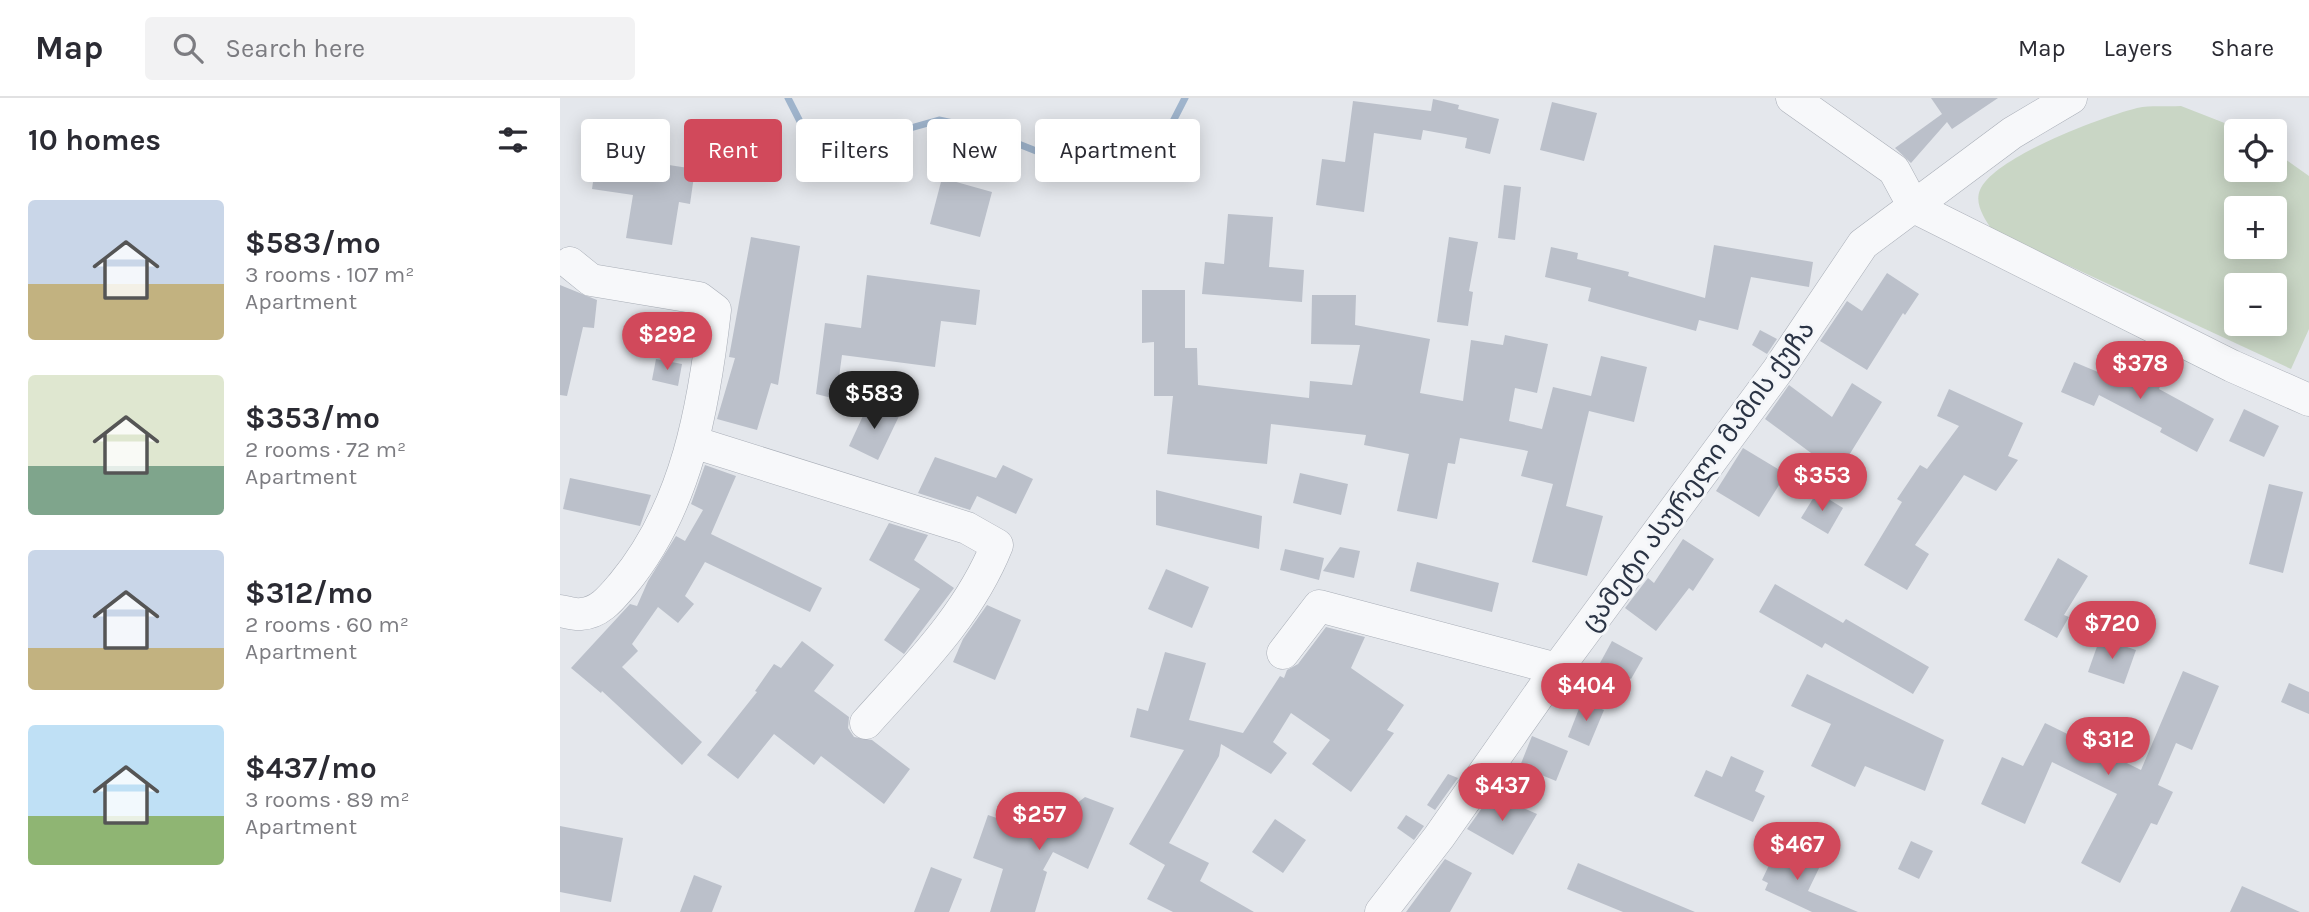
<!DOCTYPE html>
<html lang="en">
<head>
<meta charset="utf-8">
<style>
	body { margin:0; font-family:Karla,"Noto Sans Georgian",sans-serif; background:#f2f2f3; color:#2b2b33; height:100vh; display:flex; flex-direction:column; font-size:26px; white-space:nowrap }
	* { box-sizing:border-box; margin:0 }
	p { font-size:23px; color:#7c7c81 }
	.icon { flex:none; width:38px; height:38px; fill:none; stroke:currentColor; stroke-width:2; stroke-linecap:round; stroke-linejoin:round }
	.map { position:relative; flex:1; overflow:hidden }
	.drawer { display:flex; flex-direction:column; background:#fff; width:560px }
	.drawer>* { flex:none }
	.hud { position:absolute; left:21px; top:21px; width:665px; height:63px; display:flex; gap:14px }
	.controls { position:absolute; left:1664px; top:21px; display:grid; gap:14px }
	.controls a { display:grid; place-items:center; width:63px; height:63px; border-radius:7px; background:#fff; box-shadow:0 4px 18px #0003; font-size:35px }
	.price { position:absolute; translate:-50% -60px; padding:0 16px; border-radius:24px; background:#d1495b; color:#fff; font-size:23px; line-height:46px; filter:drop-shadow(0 2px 4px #0008) }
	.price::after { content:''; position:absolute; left:50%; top:42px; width:21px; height:16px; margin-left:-10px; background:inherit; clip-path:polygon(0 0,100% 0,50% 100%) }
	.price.current { background:#222; color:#fff }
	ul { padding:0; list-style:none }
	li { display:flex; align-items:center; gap:21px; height:175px; padding:0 28px }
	li span { display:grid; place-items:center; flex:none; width:196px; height:140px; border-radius:7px; color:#555 }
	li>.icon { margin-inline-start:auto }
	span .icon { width:84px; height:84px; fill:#fffc; stroke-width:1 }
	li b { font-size:30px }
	h2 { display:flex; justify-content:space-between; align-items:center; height:84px; padding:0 28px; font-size:30px }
	.tag { padding:0 24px; border-radius:7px; background:#fff; box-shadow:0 4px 18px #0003; font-size:24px; line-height:63px }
	.tag.current { background:#d1495b; color:#fff }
	header { display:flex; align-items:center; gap:42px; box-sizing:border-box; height:98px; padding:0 35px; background:#fff; border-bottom:2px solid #e1e1e2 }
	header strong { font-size:33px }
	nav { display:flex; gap:38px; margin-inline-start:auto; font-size:24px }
	.search { width:490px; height:63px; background:#f2f2f3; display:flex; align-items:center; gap:18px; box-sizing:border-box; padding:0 24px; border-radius:7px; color:#7c7c81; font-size:26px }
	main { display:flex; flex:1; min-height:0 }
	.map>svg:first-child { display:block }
	.green { fill:#c9d6c5; fill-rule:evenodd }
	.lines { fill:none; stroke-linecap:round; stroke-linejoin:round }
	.stream { stroke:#9fb4cc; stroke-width:7 }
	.building { fill:#bbc0ca }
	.minor-casing { stroke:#a9aeb7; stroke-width:33 }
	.minor { stroke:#f7f8fa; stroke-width:32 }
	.labels { text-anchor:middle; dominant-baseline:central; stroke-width:6; stroke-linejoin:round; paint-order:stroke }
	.street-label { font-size:26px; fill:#2b3445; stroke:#f4f6f9 }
</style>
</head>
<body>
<header>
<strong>Map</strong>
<div class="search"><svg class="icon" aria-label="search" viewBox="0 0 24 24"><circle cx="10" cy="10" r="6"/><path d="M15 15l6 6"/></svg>Search here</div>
<nav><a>Map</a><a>Layers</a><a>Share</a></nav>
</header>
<main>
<section class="drawer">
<h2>10 homes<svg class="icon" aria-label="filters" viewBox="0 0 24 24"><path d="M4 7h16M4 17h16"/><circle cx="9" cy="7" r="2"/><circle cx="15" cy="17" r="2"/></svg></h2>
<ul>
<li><span style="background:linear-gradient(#c9d6e8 60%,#c2b280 0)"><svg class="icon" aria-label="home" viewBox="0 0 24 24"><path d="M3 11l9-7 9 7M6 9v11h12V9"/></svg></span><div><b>$583/mo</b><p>3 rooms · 107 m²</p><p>Apartment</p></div></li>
<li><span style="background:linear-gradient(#dfe7d0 65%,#7fa58c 0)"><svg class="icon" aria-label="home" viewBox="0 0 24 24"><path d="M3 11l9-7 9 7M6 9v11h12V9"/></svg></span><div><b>$353/mo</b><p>2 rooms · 72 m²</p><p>Apartment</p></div></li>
<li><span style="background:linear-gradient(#c9d6e8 70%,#c2b280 0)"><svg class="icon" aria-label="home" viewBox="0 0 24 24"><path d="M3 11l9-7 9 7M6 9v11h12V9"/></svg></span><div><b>$312/mo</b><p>2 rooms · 60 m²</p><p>Apartment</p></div></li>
<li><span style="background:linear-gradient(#bfe0f5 65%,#8fb573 0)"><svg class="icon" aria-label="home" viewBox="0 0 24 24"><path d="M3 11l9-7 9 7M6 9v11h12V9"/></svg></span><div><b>$437/mo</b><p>3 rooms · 89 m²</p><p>Apartment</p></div></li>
</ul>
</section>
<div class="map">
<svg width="1749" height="814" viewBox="0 0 1749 814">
	<rect width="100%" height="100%" fill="#e4e7ec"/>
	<path class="green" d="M 1621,8 L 1685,33 L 1676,33 L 1676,72 L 1715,72 L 1715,54 L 1749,78 L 1749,231 L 1731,271 L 1432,132 C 1425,121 1414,106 1420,92 C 1434,59 1542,19 1577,10 C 1591,7 1607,9 1621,8 ZM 1676,110 L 1715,110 L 1715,149 L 1676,149 ZM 1676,187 L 1715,187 L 1715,226 L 1676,226 Z"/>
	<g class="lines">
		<path class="stream" d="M 228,0 L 253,49 L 297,51 L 347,31 L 379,22 L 421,31 L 509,66 L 558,57 L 606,37 L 625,0"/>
	</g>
	<g class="building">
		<path d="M 1371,0 L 1438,0 L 1392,31 L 1387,24 L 1351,65 L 1335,50 L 1382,16 Z"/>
		<path d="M 873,1 L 899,7 L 898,11 L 939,21 L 930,56 L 905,50 L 907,40 L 863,32 L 861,42 L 814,35 L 804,114 L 756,107 L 762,61 L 785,64 L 793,3 L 871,13 Z"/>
		<path d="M 992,4 L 1037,15 L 1024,63 L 980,52 Z"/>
		<path d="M 37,56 L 135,71 L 130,106 L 119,104 L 112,147 L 66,140 L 73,97 L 32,91 Z"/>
		<path d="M 382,80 L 432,94 L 420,139 L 370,126 Z"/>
		<path d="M 944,87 L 961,89 L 955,142 L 938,140 Z"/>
		<path d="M 668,116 L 713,119 L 709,169 L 744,172 L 742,204 L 642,196 L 645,164 L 664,166 Z"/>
		<path d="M 191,139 L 240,148 L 218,287 L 211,285 L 197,332 L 157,321 L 175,260 L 169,259 Z"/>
		<path d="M 889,139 L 918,144 L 909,193 L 913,194 L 908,228 L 877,224 Z"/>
		<path d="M 1154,147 L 1253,164 L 1249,189 L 1191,179 L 1178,232 L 1139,222 L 1136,233 L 1028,203 L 1031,190 L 985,179 L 991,149 L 1018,155 L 1017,161 L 1069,174 L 1068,178 L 1145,200 Z"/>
		<path d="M 1327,175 L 1359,196 L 1345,217 L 1343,215 L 1307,272 L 1260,243 L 1287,203 L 1302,213 Z"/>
		<path d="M 307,177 L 420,192 L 416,227 L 381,223 L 375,269 L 282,257 L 276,301 L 256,296 L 265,225 L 301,230 Z"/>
		<path d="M 0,187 L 37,202 L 34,230 L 23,229 L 7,298 L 0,297 Z"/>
		<path d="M 582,192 L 625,192 L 625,250 L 637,250 L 638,287 L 749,300 L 750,283 L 792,287 L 800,247 L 751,246 L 752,197 L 796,197 L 795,227 L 870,241 L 860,295 L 903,303 L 911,242 L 943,247 L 945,237 L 988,246 L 977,295 L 955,290 L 949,323 L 982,331 L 993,289 L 1031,298 L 1041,258 L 1087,269 L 1074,324 L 1029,313 L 1006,408 L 1043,418 L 1027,478 L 972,464 L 993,386 L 961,378 L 968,353 L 900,340 L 895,366 L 888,365 L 877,421 L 837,413 L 849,356 L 804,347 L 806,337 L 711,326 L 707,366 L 607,356 L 613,298 L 594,298 L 594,244 L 582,245 Z"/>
		<path d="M 1200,232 L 1217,241 L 1207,256 L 1192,247 Z"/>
		<path d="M 96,261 L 122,266 L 118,288 L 92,282 Z"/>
		<path d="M 1558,261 L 1602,284 L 1599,291 L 1654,321 L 1637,354 L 1600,334 L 1602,330 L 1539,297 L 1534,308 L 1501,294 L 1514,264 L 1550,279 Z"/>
		<path d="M 1292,285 L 1322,304 L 1278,375 L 1205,321 L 1229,287 L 1272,319 Z"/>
		<path d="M 1389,291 L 1463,325 L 1448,358 L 1458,362 L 1436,393 L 1404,377 L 1355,447 L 1369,456 L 1347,492 L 1304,467 L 1342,404 L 1337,401 L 1360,367 L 1367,371 L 1399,328 L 1377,318 Z"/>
		<path d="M 308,307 L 341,314 L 318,362 L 289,348 Z"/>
		<path d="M 1684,311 L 1719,328 L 1704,359 L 1669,343 Z"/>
		<path d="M 1183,350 L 1226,376 L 1199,419 L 1156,393 Z"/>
		<path d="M 375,359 L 436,380 L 443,367 L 473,381 L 456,416 L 417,398 L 410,412 L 358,395 Z"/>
		<path d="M 145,367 L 176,378 L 151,436 L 262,490 L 250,514 L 145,464 L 125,498 L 134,506 L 118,525 L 98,509 L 72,546 L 78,553 L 62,569 L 142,644 L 122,667 L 42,593 L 41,595 L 11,570 L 70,506 L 77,508 L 88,483 L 116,438 L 125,443 L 143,412 L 131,406 Z"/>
		<path d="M 740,375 L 788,386 L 781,417 L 733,405 Z"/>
		<path d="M 10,380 L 91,397 L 80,428 L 3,411 Z"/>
		<path d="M 1709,386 L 1743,394 L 1723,475 L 1689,466 Z"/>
		<path d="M 596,392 L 702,418 L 699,451 L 596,427 Z"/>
		<path d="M 1257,394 L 1283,410 L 1268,436 L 1241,420 Z"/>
		<path d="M 329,425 L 368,437 L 354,462 L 394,490 L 344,556 L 324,542 L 360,491 L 309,462 Z"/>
		<path d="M 1123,441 L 1154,461 L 1133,493 L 1129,490 L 1096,533 L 1065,510 L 1088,480 L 1094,485 Z"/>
		<path d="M 780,449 L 800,453 L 794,480 L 763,473 Z"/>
		<path d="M 725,451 L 764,460 L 759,482 L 720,472 Z"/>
		<path d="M 1498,460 L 1528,478 L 1504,517 L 1509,519 L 1497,540 L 1464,522 Z"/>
		<path d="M 857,464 L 939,485 L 932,514 L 850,493 Z"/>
		<path d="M 606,471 L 649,489 L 632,530 L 588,511 Z"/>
		<path d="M 1215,486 L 1283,525 L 1286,521 L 1369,569 L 1353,596 L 1265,545 L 1262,550 L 1199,514 Z"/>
		<path d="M 427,507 L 461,522 L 435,582 L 393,564 L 403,541 Z"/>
		<path d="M 766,529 L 805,539 L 791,570 L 844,607 L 827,632 L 834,635 L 791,694 L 752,666 L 770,642 L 731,615 L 713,644 L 727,655 L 711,676 L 661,646 L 659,658 L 609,745 L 649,765 L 640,783 L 694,814 L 613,814 L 587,801 L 605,767 L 569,746 L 624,652 L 570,639 L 577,610 L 588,613 L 605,554 L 646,565 L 629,622 L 683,635 L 720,578 L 724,580 L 727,572 L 738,566 Z"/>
		<path d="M 1540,540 L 1576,552 L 1564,586 L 1528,574 Z"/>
		<path d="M 242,543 L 274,567 L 254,593 L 289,619 L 288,630 L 294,639 L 312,642 L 350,671 L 324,706 L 261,658 L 254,667 L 214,636 L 178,681 L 147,657 L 197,594 L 195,593 L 214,566 L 221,570 Z"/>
		<path d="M 1052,543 L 1083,560 L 1071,581 L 1040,565 Z"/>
		<path d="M 1623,573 L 1659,588 L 1632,652 L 1616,645 L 1598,687 L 1613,694 L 1597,727 L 1591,725 L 1560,785 L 1521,765 L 1557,696 L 1492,664 L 1465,726 L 1421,706 L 1442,659 L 1463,668 L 1485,625 L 1581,672 Z"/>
		<path d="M 1247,576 L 1384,642 L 1365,693 L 1305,668 L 1295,689 L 1251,668 L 1271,626 L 1231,608 Z"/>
		<path d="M 1729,585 L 1749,594 L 1749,616 L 1721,604 Z"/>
		<path d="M 1022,603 L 1044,612 L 1029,648 L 1008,639 Z"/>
		<path d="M 972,638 L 1008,653 L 996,683 L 960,668 Z"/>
		<path d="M 1171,658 L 1204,673 L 1195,693 L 1205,698 L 1193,724 L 1134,698 L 1146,672 L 1162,679 Z"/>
		<path d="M 888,676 L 898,680 L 875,712 L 867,707 Z"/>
		<path d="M 932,696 L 977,716 L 953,757 L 907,731 Z"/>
		<path d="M 525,699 L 554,710 L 528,771 L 493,754 L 483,772 L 487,774 L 475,814 L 430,814 L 443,771 L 413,760 L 428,717 L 490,738 L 502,717 Z"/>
		<path d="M 846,717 L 864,728 L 854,742 L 837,730 Z"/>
		<path d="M 715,721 L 746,742 L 723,775 L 692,754 Z"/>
		<path d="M 0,728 L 63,740 L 51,804 L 0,794 Z"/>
		<path d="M 1351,743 L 1373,753 L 1359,781 L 1338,771 Z"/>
		<path d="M 1219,746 L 1261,766 L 1248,793 L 1298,814 L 1252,814 L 1205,792 L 1208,785 L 1202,782 Z"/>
		<path d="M 885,761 L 912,775 L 890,814 L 846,814 Z"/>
		<path d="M 1018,765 L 1135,814 L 1063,814 L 1007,791 Z"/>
		<path d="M 371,769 L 402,781 L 389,814 L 354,814 Z"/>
		<path d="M 134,777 L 162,788 L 152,814 L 120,814 Z"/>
		<path d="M 1682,788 L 1740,814 L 1670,814 Z"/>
	</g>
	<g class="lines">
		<g class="minor-casing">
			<g id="minor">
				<path d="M 1232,0 L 1334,72 L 1354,109"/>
				<path d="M 1354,109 L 1672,268 L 1749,302"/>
				<path d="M 133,344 L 407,430 L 437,447 C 409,517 356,569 306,625"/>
				<path d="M 0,513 C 6,514 15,517 21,516 C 40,515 52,499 63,486 C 127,409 144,308 155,212 L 139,200 L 31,182 L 10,165"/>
				<path d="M 723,555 L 759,508 L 997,571"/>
				<path d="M 821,814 L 879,739 L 997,571 L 1218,272 L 1303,146 L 1452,35 L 1511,0"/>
			</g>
		</g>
		<use href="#minor" class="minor"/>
	</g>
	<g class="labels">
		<g class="street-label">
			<text transform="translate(1138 378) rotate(-54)">ცამეტი ასურელი მამის ქუჩა</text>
		</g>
	</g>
</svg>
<div class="controls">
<a><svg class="icon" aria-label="locate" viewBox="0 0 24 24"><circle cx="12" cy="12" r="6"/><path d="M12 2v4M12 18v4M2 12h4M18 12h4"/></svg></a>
<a>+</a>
<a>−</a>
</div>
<b class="price" style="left:107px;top:274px">$292</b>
<b class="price" style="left:1580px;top:303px">$378</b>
<b class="price current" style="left:314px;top:333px">$583</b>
<b class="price" style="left:1262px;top:415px">$353</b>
<b class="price" style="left:1552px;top:563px">$720</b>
<b class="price" style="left:1026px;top:625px">$404</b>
<b class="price" style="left:1548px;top:679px">$312</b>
<b class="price" style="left:942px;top:725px">$437</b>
<b class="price" style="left:479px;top:754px">$257</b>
<b class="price" style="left:1237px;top:784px">$467</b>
<div class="hud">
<a class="tag">Buy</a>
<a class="tag current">Rent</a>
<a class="tag">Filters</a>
<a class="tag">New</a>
<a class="tag">Apartment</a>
</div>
</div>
</main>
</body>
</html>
